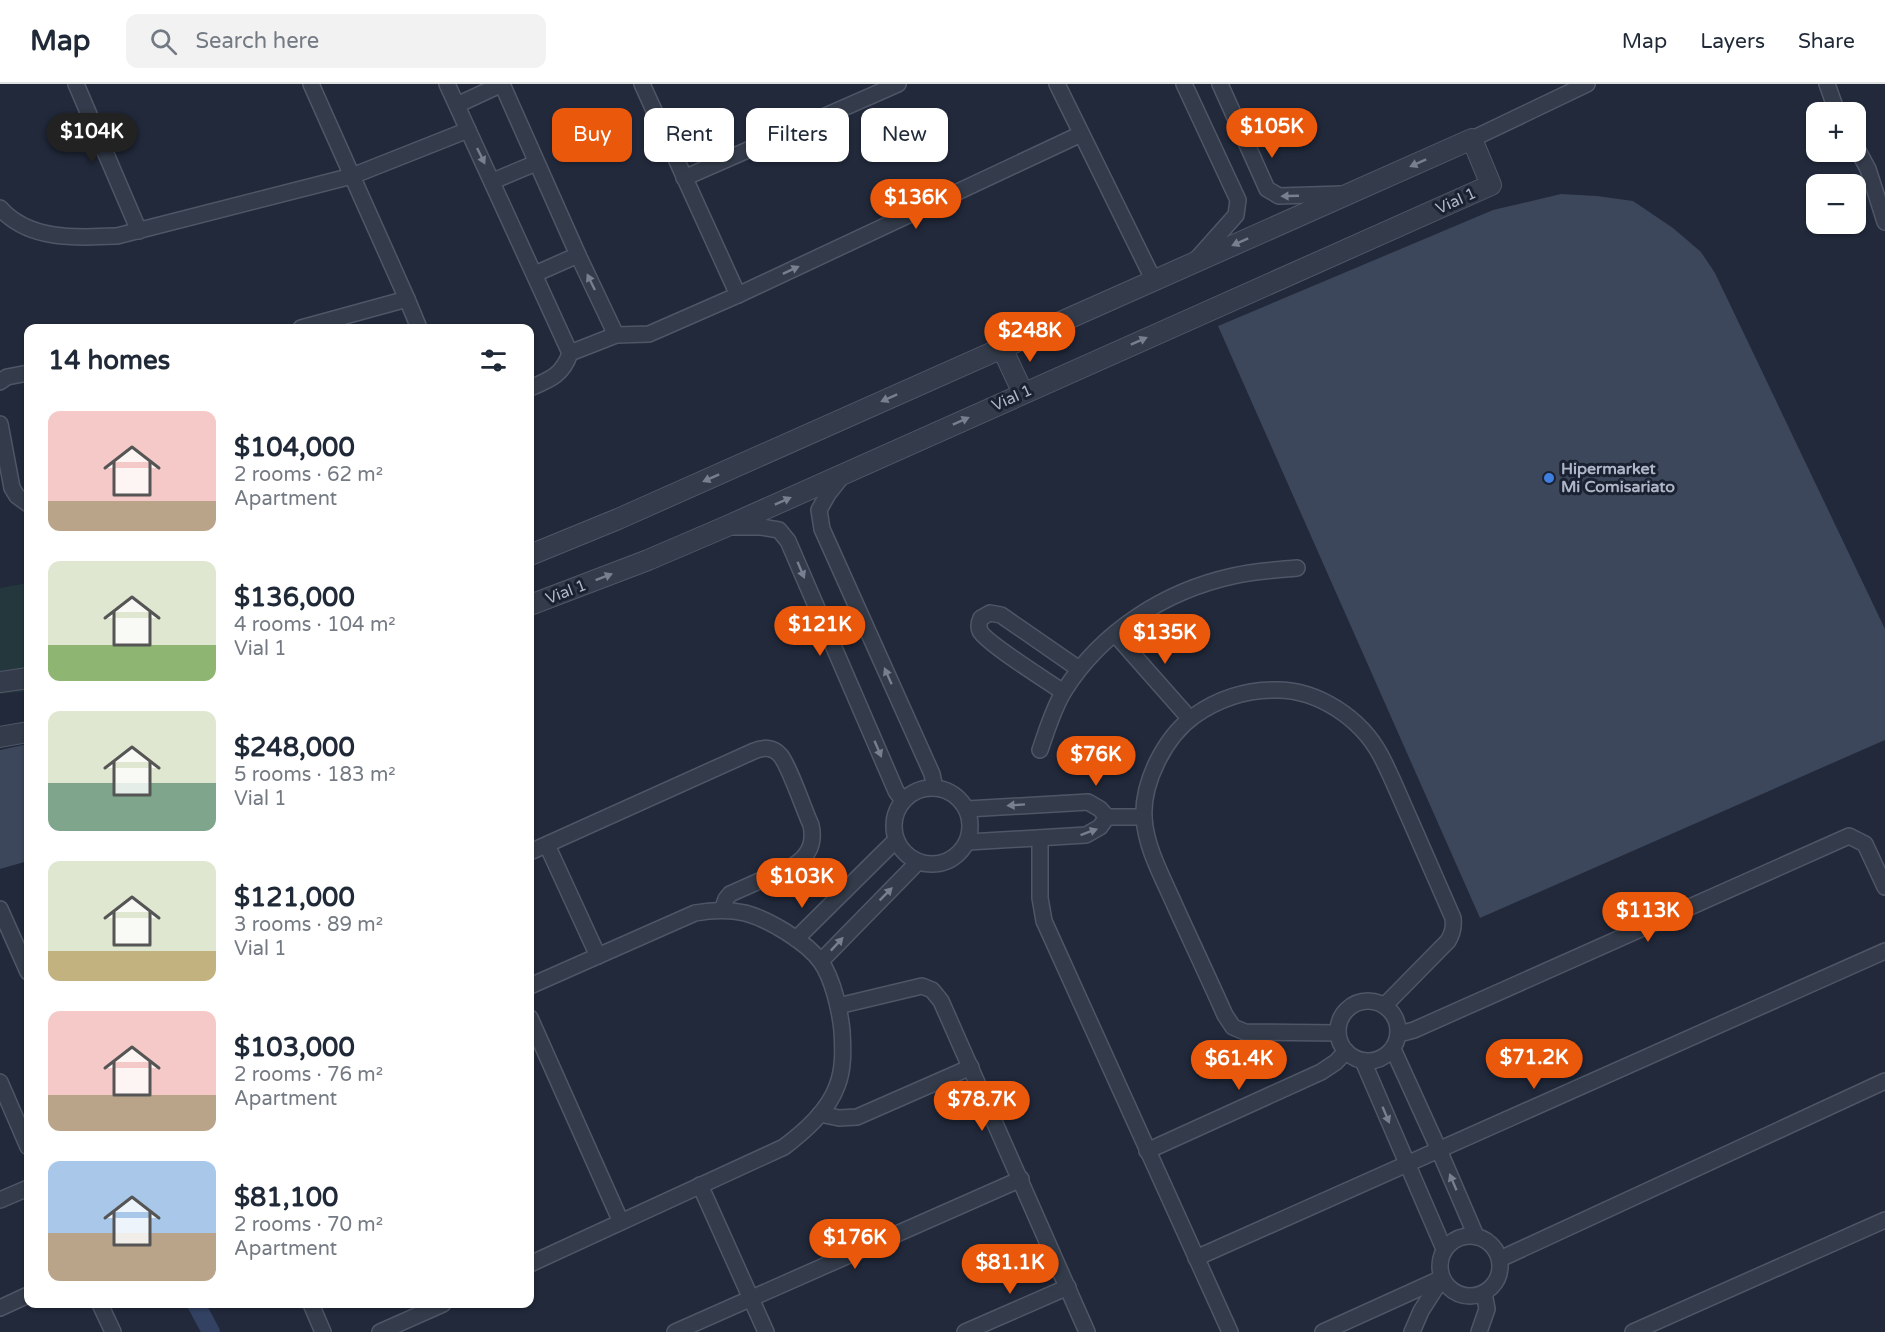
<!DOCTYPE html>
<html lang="en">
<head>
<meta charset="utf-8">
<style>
	body { margin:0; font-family:"Varela Round",sans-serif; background:#f2f2f3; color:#1f2937; height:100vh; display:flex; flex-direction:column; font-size:22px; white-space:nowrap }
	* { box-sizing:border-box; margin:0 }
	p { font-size:20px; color:#747a83 }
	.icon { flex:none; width:33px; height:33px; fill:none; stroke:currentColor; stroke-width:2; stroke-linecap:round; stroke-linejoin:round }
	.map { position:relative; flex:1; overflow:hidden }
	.sheet { position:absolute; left:24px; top:240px; width:510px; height:984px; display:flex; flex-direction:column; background:#fff; border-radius:12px; box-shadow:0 2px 4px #0004 }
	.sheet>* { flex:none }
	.top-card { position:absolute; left:552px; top:24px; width:570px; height:54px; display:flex; gap:12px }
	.controls { position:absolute; left:1806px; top:18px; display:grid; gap:12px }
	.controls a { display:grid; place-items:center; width:60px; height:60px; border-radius:12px; background:#fff; box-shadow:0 2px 4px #0004; font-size:30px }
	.price { position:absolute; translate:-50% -51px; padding:0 14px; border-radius:21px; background:#ea580c; color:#fff; font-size:20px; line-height:39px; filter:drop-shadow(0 2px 3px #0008) }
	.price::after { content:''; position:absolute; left:50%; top:36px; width:18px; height:14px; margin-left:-9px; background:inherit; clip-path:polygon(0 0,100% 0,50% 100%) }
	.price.current { background:#222; color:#fff }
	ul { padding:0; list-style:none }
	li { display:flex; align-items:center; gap:18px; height:150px; padding:0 24px }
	li span { display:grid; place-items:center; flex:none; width:168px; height:120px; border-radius:12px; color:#555 }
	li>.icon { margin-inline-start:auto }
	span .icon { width:72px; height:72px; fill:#fffc; stroke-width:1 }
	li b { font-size:26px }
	h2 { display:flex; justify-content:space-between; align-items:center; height:72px; padding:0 24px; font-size:26px }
	.chip { padding:0 21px; border-radius:12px; background:#fff; box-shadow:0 2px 4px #0004; font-size:21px; line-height:54px }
	.chip.current { background:#ea580c; color:#fff }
	header { display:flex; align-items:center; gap:36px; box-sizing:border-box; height:84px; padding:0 30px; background:#fff; border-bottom:2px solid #e0e1e3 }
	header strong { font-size:28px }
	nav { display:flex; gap:33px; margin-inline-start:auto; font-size:21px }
	.search { width:420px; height:54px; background:#f2f2f3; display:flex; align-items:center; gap:15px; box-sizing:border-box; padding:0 21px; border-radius:12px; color:#747a83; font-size:22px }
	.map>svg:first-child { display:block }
	.green { fill:#23373c }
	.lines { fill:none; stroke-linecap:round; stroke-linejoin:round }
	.canal { stroke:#334263; stroke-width:18 }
	.building { fill:#3c475b }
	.minor-casing { stroke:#4f5666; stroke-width:18 }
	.tertiary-casing { stroke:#4f5666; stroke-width:22 }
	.minor { stroke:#343c4b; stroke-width:15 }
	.tertiary { stroke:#343c4b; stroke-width:20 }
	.oneway { fill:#787f8f }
	.shop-dot { fill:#3f7fe0; stroke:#1a2130; stroke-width:2 }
	.labels { text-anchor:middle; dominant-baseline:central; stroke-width:6; stroke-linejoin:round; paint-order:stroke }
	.street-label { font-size:16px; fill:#afb6c7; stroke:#1a2130 }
	.poi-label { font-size:16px; font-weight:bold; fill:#afb6c7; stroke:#1a2130; text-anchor:start }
</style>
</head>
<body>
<header>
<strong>Map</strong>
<div class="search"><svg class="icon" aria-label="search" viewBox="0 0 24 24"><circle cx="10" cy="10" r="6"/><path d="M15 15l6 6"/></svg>Search here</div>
<nav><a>Map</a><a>Layers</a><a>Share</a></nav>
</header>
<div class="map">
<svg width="1885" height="1248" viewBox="0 0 1885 1248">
	<rect width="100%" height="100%" fill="#21293b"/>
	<path class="green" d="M 28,499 L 28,607 L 0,610 L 0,504 Z"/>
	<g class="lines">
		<path class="canal" d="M 196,1220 L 211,1248"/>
	</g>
	<g class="building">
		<path d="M 1561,110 L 1597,112 L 1633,117 L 1673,144 L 1701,168 L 1715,189 L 1885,545 L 1885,656 L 1480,834 L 1218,242 L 1493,126 Z"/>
		<path d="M 28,660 L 28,777 L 0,785 L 0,666 Z"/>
	</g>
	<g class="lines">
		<g class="minor-casing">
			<g id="minor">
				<path d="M 76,0 L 139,147"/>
				<path d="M 311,0 L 407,215"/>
				<path d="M 447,0 L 570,269"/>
				<path d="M 502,0 L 578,171 L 616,251"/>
				<path d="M 642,0 L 738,211"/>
				<path d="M 1057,0 L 1154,197"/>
				<path d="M 1184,0 L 1238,116 L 1236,131 L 1195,177"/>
				<path d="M 1220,0 L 1267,105 L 1279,112 L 1342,110"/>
				<path d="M 1827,0 L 1837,28"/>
				<path d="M 457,21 L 502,0"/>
				<path d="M 1472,55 L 1587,0"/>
				<path d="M 1856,63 L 1868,85 L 1885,138"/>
				<path d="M 684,94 L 898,0"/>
				<path d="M 493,97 L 536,79"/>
				<path d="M 0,124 C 29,157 77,154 117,152 L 352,92 L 468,46"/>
				<path d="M 535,190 L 578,171"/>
				<path d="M 301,244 L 407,215 L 419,244"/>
				<path d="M 0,298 L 7,293 L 28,289"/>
				<path d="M 530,304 C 549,296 563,291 570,269 L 616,251 L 649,250 L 738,211 L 1081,50"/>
				<path d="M 0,340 L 12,404 L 17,412 L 28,420"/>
				<path d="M 843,391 L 828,410 L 819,426 L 822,445 L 932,690 L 935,704"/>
				<path d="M 731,443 L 761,443 L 779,446 L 788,457 L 896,707 L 903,717"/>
				<path d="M 1115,550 L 1190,635"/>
				<path d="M 1063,608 C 1049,598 986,559 980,547 C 978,542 979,538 981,534 L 990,529 L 1001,531 L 1079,585"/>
				<path d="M 1040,666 C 1047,646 1053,625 1064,607 C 1102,547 1165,507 1233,492 C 1254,487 1275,486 1297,484"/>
				<circle cx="932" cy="742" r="38"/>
				<path d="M 967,725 L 1088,718 L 1100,725 L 1107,733"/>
				<path d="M 1107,733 L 1144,733"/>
				<path d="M 1040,754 L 1040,814 L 1044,837 L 1230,1248"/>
				<path d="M 968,758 L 1086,751 L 1100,743 L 1107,733"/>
				<path d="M 547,761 L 598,872"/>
				<path d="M 530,768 L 754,667 C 763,663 773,663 780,671 C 789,681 804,726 811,741 C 815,759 809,772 793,782 L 730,810 L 726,815 L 722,826"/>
				<path d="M 0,825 L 28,888"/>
				<path d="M 796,855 L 896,756"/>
				<path d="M 821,877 L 918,778"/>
				<path d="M 530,902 L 695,829 C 712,826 728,825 745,829 C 768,835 807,858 821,878 C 833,895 840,927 842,947 C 843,964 844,985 837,1002 C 828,1027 805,1047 784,1063 L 530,1180"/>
				<circle cx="1368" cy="947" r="30"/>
				<path d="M 838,922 L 922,902 L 932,906 L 941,917 L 1087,1248"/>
				<path d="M 530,934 L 621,1138"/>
				<path d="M 1338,949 L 1245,948 L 1233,943 L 1225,931 C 1209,895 1192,859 1176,824 C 1164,796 1146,765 1144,734 C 1142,698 1165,653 1194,632 C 1218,615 1245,606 1275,606 C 1317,605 1361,634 1381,672 C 1392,693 1401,716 1411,738 C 1425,770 1439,802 1453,834 C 1454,843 1453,849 1448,857 L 1385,921"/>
				<path d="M 1399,950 L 1414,946 L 1849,752 L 1865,760 L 1885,803"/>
				<path d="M 1393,965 L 1439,1066 L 1476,1152"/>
				<path d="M 1363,977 L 1444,1165"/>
				<path d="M 0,998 L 28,1063"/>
				<path d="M 820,1030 L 839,1034 L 857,1033 L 971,983"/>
				<path d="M 1147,1067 L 1321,988 L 1336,978 L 1346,967"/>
				<path d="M 700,1101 L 766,1248"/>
				<path d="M 0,1116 L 28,1104"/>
				<circle cx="1470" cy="1182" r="30"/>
				<path d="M 1196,1174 L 1885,867"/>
				<path d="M 1500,1175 L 1885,997"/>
				<path d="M 100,1220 L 113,1248"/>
				<path d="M 311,1220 L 323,1248"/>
				<path d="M 0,1224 L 28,1211"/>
				<path d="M 380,1248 L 443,1220"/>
				<path d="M 675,1248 L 1021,1095"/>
				<path d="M 965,1248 L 1068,1203"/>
				<path d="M 1323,1248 L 1442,1194"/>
				<path d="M 1412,1248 L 1421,1227 L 1442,1194"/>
				<path d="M 1479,1248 L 1487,1225 L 1484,1209"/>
				<path d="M 1633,1248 L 1885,1136"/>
			</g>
		</g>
		<g class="tertiary-casing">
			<g id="tertiary">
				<path d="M 1002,264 L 1023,309"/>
				<path d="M 530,471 L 618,435 L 1472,55 L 1491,101 L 725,443 L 648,476 L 530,521"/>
				<path d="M 0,598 L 28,594"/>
				<path d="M 0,653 L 28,648"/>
			</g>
		</g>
		<use href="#minor" class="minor"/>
		<use href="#tertiary" class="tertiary"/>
	</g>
	<defs><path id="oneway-solid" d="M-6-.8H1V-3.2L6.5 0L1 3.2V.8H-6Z" transform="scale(1.5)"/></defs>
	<g class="oneway">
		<use href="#oneway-solid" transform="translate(481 72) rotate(64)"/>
		<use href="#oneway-solid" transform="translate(1418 79) rotate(156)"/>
		<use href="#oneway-solid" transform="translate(1290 112) rotate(178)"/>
		<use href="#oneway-solid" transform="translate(1240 158) rotate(156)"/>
		<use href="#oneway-solid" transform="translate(791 186) rotate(-25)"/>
		<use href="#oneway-solid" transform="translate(591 198) rotate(-116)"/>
		<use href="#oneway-solid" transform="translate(1139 257) rotate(-24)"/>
		<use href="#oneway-solid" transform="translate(889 314) rotate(156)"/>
		<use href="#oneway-solid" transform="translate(961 337) rotate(-24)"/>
		<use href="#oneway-solid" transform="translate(711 394) rotate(156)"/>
		<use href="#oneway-solid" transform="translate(783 417) rotate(-24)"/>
		<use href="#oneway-solid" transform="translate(801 486) rotate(67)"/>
		<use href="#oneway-solid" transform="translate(604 493) rotate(-21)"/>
		<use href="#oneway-solid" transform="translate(888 592) rotate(-114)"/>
		<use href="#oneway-solid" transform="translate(878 665) rotate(67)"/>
		<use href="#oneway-solid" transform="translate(1016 721) rotate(176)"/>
		<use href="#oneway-solid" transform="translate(1089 748) rotate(-20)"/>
		<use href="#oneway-solid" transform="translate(886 810) rotate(-45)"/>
		<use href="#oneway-solid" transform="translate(837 860) rotate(-47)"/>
		<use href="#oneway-solid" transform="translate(1386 1031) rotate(67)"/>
		<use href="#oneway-solid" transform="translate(1453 1098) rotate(-113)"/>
	</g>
	<circle class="shop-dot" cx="1549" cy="394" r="6"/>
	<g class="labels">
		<g class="street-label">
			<text transform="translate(1456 117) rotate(-24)">Vial 1</text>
			<text transform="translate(1012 314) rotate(-24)">Vial 1</text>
			<text transform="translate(566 508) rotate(-21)">Vial 1</text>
		</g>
		<g class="poi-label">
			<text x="1561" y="385">Hipermarket<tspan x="1561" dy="18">Mi Comisariato</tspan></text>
		</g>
	</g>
</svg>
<div class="controls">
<a>+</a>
<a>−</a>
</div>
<b class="price" style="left:1272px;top:75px">$105K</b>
<b class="price current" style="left:92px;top:80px">$104K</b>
<b class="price" style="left:916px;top:146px">$136K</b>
<b class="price" style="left:1030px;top:279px">$248K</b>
<b class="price" style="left:820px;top:573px">$121K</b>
<b class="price" style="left:1165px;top:581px">$135K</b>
<b class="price" style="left:1096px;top:703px">$76K</b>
<b class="price" style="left:802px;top:825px">$103K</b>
<b class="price" style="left:1648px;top:859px">$113K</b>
<b class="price" style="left:1534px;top:1006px">$71.2K</b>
<b class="price" style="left:1239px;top:1007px">$61.4K</b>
<b class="price" style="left:982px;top:1048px">$78.7K</b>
<b class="price" style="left:855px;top:1186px">$176K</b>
<b class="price" style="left:1010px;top:1211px">$81.1K</b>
<div class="top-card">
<a class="chip current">Buy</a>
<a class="chip">Rent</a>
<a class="chip">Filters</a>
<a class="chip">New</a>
</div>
<section class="sheet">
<h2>14 homes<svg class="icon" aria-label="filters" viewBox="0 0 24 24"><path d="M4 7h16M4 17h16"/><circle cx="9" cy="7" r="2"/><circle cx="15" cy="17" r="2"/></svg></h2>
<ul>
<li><span style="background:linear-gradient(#f6c9c9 75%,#b9a48a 0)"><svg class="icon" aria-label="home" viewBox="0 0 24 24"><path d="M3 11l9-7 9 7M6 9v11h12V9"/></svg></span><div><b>$104,000</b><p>2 rooms · 62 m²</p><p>Apartment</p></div></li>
<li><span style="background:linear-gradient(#dfe7d0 70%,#8fb573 0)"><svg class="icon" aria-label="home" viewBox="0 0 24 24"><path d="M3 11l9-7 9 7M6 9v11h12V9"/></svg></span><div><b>$136,000</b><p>4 rooms · 104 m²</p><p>Vial 1</p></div></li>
<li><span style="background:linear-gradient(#dfe7d0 60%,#7fa58c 0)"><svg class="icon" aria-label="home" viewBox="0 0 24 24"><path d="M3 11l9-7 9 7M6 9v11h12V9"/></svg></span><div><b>$248,000</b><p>5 rooms · 183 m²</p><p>Vial 1</p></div></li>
<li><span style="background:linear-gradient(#dfe7d0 75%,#c2b280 0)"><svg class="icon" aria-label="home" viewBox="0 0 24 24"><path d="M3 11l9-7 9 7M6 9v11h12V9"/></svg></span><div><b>$121,000</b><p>3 rooms · 89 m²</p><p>Vial 1</p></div></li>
<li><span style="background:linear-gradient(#f6c9c9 70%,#b9a48a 0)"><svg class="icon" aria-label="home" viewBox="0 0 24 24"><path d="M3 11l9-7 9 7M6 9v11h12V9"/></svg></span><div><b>$103,000</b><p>2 rooms · 76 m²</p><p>Apartment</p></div></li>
<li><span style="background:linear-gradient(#a9c7e8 60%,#b9a48a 0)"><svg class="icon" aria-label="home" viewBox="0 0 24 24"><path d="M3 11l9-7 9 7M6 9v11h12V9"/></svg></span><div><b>$81,100</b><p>2 rooms · 70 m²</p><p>Apartment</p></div></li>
</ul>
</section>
</div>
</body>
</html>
